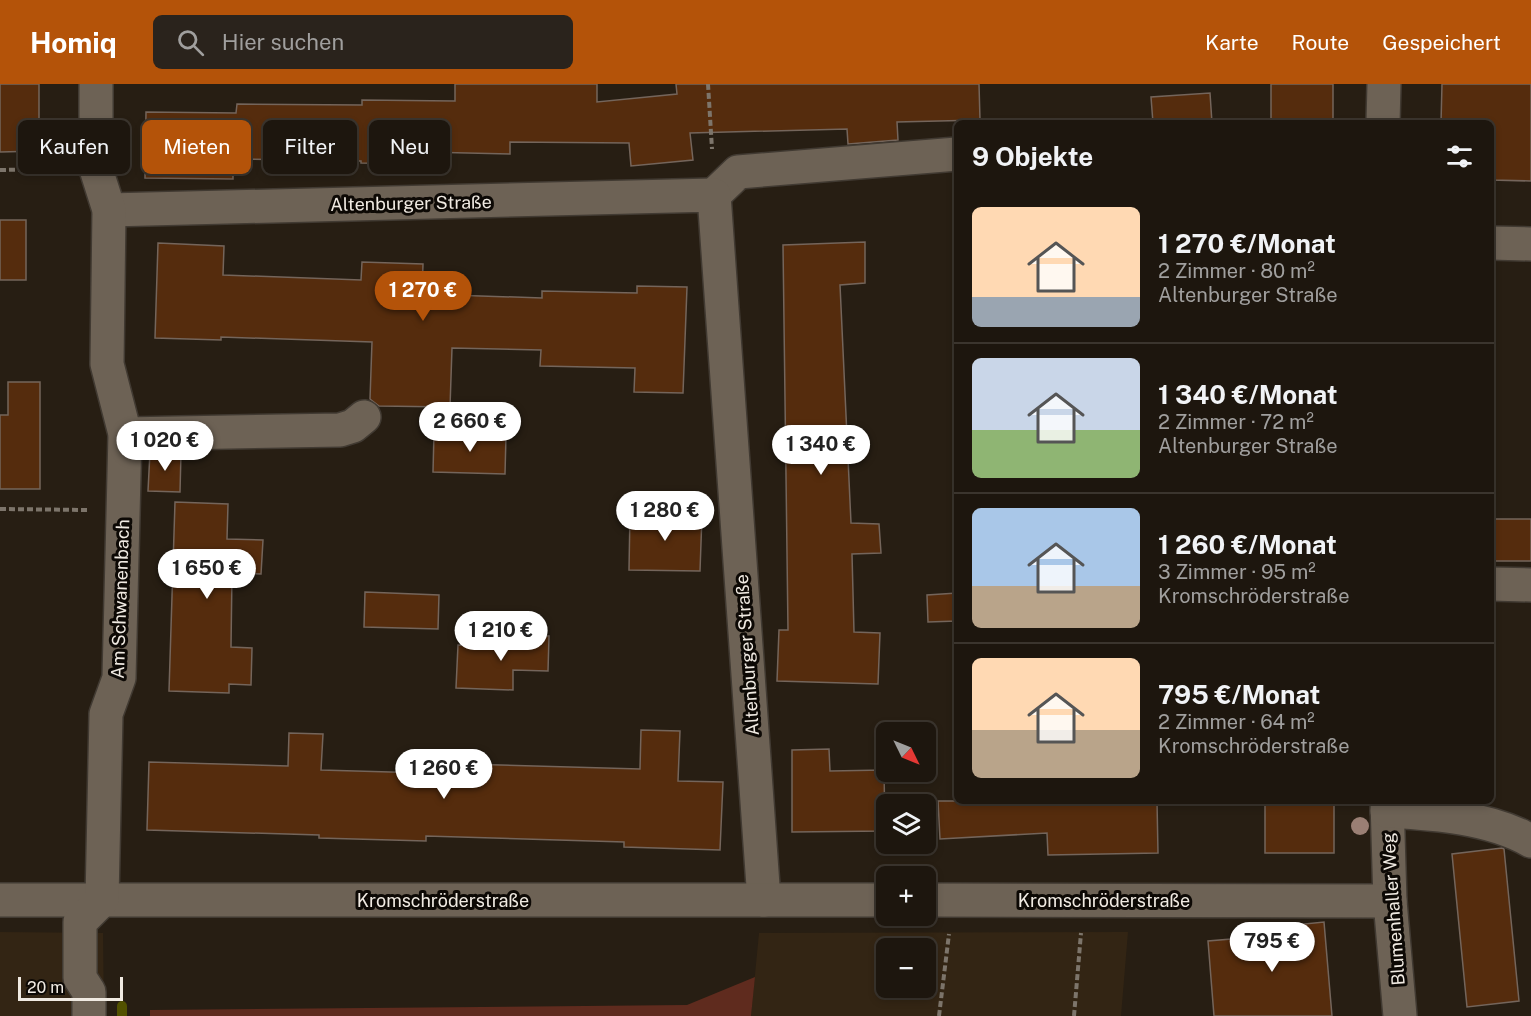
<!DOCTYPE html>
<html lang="de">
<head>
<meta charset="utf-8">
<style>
	body { margin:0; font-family:"Public Sans",sans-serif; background:#2a231c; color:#f1f3f6; height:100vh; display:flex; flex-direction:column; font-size:22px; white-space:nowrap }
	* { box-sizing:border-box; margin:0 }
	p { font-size:20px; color:#a09f9e }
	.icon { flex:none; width:33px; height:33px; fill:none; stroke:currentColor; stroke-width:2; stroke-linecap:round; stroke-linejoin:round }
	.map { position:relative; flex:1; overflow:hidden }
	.side { position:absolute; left:954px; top:36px; width:540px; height:684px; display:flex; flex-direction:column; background:#1d160e; border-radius:9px; box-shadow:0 3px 9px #0003,0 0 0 2px #3b352e }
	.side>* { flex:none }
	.top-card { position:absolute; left:18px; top:36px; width:570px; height:54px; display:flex; gap:12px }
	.needle { width:39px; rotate:133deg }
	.fabs { position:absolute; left:876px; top:638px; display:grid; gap:12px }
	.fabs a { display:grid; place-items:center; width:60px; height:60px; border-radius:9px; background:#1d160e; box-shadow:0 3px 9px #0003,0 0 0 2px #3b352e; font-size:30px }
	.scale { position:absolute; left:18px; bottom:15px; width:105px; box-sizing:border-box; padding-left:6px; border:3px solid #f0eae2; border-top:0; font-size:16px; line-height:21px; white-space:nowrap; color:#f0eae2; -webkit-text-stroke:4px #0d0905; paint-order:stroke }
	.price { position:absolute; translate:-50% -51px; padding:0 14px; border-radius:21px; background:#fff; color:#222; font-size:20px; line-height:39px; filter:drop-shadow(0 2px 3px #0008) }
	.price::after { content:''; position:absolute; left:50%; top:36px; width:18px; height:14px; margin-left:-9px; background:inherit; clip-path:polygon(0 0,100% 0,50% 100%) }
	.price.on { background:#b45309; color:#fff }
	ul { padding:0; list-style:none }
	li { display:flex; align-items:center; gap:18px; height:150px; padding:0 18px }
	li+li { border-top:2px solid #3b352e }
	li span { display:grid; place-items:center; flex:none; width:168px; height:120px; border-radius:9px; color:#555 }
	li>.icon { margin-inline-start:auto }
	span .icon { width:72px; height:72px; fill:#fffc; stroke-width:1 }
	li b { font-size:26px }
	h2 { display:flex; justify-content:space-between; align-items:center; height:72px; padding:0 18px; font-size:26px }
	.pill { padding:0 21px; border-radius:9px; background:#1d160e; box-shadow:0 3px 9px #0003,0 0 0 2px #3b352e; font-size:21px; line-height:54px }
	.pill.on { background:#b45309; color:#fff }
	header { display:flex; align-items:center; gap:36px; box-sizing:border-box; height:84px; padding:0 30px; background:#b45309; color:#fff }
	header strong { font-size:28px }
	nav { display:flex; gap:33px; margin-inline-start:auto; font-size:21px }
	.search { width:420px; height:54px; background:#2a231c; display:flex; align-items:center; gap:15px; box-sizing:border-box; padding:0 21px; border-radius:9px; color:#a09f9e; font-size:22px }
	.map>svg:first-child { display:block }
	.built { fill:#332514; fill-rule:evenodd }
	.green { fill:#5f2b1e }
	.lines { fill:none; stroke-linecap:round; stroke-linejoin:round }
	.stream { stroke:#525100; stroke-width:10 }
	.building { fill:#552c0d; stroke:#74655b; stroke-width:1.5 }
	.minor-casing { stroke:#413a32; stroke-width:36 }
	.path { stroke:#7d756b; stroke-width:4; stroke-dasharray:6 3; stroke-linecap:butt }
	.minor { stroke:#6d6255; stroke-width:33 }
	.tree { fill:#9a7f74 }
	.labels { text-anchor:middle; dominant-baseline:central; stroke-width:6; stroke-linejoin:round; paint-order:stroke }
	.street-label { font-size:18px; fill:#f0eae2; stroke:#0d0905 }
</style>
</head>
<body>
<header>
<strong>Homiq</strong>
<div class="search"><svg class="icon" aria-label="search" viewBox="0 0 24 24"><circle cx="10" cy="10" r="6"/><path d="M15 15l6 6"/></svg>Hier suchen</div>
<nav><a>Karte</a><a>Route</a><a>Gespeichert</a></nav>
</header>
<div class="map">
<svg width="1531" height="932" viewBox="0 0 1531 932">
	<rect width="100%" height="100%" fill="#271e13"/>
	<g class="built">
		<path d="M 0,848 L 103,849 L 104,932 L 0,932 Z"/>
		<path d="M 1128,848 L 1121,932 L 751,932 L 759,849 ZM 886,864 L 926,864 L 926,903 L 886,903 Z"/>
	</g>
	<path class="green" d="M 755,893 L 751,932 L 150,932 L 150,926 L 687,921 Z"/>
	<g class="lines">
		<path class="stream" d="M 122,922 L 122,932"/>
	</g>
	<g class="building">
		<path d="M 0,0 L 39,0 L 39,67 L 0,68 Z"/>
		<path d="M 455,0 L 597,0 L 597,18 L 677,10 L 676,0 L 979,0 L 980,36 L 897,38 L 898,56 L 848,60 L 847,45 L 690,49 L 693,76 L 631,82 L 629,59 L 510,58 L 510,70 L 425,68 L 425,80 L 361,79 L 361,77 L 233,75 L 233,95 L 145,94 L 146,28 L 236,29 L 237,20 L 362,21 L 362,16 L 455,17 Z"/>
		<rect x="1271" y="0" width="62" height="37"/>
		<path d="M 1442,0 L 1531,0 L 1531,97 L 1491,96 L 1491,39 L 1441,39 Z"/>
		<path d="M 1210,9 L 1212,39 L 1153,39 L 1151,13 Z"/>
		<rect x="0" y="136" width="26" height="60"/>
		<path d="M 865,158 L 865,199 L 840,201 L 851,439 L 879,440 L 881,469 L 852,470 L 854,548 L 880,549 L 878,600 L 777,597 L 779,546 L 788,546 L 783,161 Z"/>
		<path d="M 158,159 L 224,162 L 223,191 L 361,196 L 362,178 L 423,180 L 422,210 L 542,214 L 542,207 L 637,209 L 637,202 L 687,203 L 683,309 L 634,308 L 635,284 L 540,282 L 541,266 L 452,264 L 450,323 L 379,322 L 370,315 L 372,258 L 221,253 L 221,256 L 155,254 Z"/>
		<path d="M 8,298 L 40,298 L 40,405 L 0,405 L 0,331 L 8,331 Z"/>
		<path d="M 434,349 L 506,351 L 505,390 L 433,388 Z"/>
		<path d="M 150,368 L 181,369 L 180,408 L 148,407 Z"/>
		<path d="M 175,418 L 228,420 L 227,455 L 263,456 L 261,490 L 232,489 L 231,563 L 252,564 L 251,601 L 229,600 L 229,609 L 169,607 Z"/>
		<path d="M 630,429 L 702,431 L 700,487 L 629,486 Z"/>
		<rect x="1491" y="435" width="40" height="42"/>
		<path d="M 365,508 L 439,511 L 438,545 L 364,543 Z"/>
		<path d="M 957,509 L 957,537 L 928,538 L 927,511 Z"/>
		<path d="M 507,550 L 549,552 L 548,587 L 513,586 L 513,606 L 456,604 L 458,561 L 507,562 Z"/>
		<path d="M 641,646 L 680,647 L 678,697 L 723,698 L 720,766 L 624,763 L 624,758 L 426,752 L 426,757 L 319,754 L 319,751 L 147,746 L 149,678 L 288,682 L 289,649 L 323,650 L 321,686 L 425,689 L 426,666 L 463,667 L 462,680 L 640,685 Z"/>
		<path d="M 829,665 L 830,687 L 884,686 L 885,747 L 792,748 L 792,666 Z"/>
		<path d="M 938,717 L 1157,717 L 1158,769 L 1048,771 L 1047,749 L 940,755 Z"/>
		<rect x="1265" y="717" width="69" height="52"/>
		<path d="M 1502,764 L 1504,765 L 1519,917 L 1467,923 L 1452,770 Z"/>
		<path d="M 1324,838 L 1332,932 L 1214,932 L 1208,857 L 1255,853 L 1254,845 Z"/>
	</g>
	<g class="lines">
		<g class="minor-casing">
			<g id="minor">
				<path d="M 1383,39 L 1384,0"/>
				<path d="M 714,111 L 738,88 L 957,70"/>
				<path d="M 109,126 L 714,111 L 764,816"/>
				<path d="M 1491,159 L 1531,160"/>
				<path d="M 125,350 L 340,346 L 353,342 L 364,333"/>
				<path d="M 1491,500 L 1531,501"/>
				<path d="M 1387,717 L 1390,817 L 1400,932"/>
				<path d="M 1387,727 C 1435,730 1488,733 1531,757"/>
				<path d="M 0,816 L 886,816"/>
				<path d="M 926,816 L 1390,817"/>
				<path d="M 89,932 L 89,908 L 80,894 L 80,838 L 102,816 L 106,630 L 119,594 L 125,350 L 107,280 L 109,126 L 96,85 L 96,0"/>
			</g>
		</g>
		<g class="path">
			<path d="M 708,0 L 712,65"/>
			<path d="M 0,86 L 63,85"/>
			<path d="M 0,425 L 89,426"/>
			<path d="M 939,932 L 949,850"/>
			<path d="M 1074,932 L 1081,849"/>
		</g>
		<use href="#minor" class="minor"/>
	</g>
	<circle class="tree" cx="1360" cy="742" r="9"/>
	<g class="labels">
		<g class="street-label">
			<text transform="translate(411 119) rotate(-1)">Altenburger Straße</text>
			<text transform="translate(120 515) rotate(-88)">Am Schwanenbach</text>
			<text transform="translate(747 571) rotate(-94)">Altenburger Straße</text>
			<text x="443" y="816">Kromschröderstraße</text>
			<text x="1104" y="816">Kromschröderstraße</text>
			<text transform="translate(1393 825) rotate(-94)">Blumenhaller Weg</text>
		</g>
	</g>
</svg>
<div class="fabs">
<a><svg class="needle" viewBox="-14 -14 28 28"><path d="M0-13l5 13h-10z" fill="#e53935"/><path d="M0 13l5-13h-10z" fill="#a09f9e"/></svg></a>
<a><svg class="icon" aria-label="layers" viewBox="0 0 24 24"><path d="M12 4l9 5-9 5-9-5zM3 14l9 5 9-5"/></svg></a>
<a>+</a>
<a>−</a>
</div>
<div class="scale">20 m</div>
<b class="price on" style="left:423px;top:238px">1 270 €</b>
<b class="price" style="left:470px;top:369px">2 660 €</b>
<b class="price" style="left:165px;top:388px">1 020 €</b>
<b class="price" style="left:821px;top:392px">1 340 €</b>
<b class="price" style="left:665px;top:458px">1 280 €</b>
<b class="price" style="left:207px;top:516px">1 650 €</b>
<b class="price" style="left:501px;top:578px">1 210 €</b>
<b class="price" style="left:444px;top:716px">1 260 €</b>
<b class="price" style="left:1272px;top:889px">795 €</b>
<div class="top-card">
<a class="pill">Kaufen</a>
<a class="pill on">Mieten</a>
<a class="pill">Filter</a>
<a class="pill">Neu</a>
</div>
<section class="side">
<h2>9 Objekte<svg class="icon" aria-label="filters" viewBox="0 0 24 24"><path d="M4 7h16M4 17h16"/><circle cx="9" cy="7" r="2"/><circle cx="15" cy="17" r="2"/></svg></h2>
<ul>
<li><span style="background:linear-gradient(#ffd9b3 75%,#9aa5b1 0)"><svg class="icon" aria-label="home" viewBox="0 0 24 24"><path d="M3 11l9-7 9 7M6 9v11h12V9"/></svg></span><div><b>1 270 €/Monat</b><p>2 Zimmer · 80 m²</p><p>Altenburger Straße</p></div></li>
<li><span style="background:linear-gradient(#c9d6e8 60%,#8fb573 0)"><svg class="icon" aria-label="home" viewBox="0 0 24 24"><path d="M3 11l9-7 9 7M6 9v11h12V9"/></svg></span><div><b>1 340 €/Monat</b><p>2 Zimmer · 72 m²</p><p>Altenburger Straße</p></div></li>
<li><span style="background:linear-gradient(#a9c7e8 65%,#b9a48a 0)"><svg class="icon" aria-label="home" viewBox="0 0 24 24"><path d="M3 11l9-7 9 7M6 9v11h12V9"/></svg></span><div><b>1 260 €/Monat</b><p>3 Zimmer · 95 m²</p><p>Kromschröderstraße</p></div></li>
<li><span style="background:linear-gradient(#ffd9b3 60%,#b9a48a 0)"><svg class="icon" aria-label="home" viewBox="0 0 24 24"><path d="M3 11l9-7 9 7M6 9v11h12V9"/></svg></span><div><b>795 €/Monat</b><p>2 Zimmer · 64 m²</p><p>Kromschröderstraße</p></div></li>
</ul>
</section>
</div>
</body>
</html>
